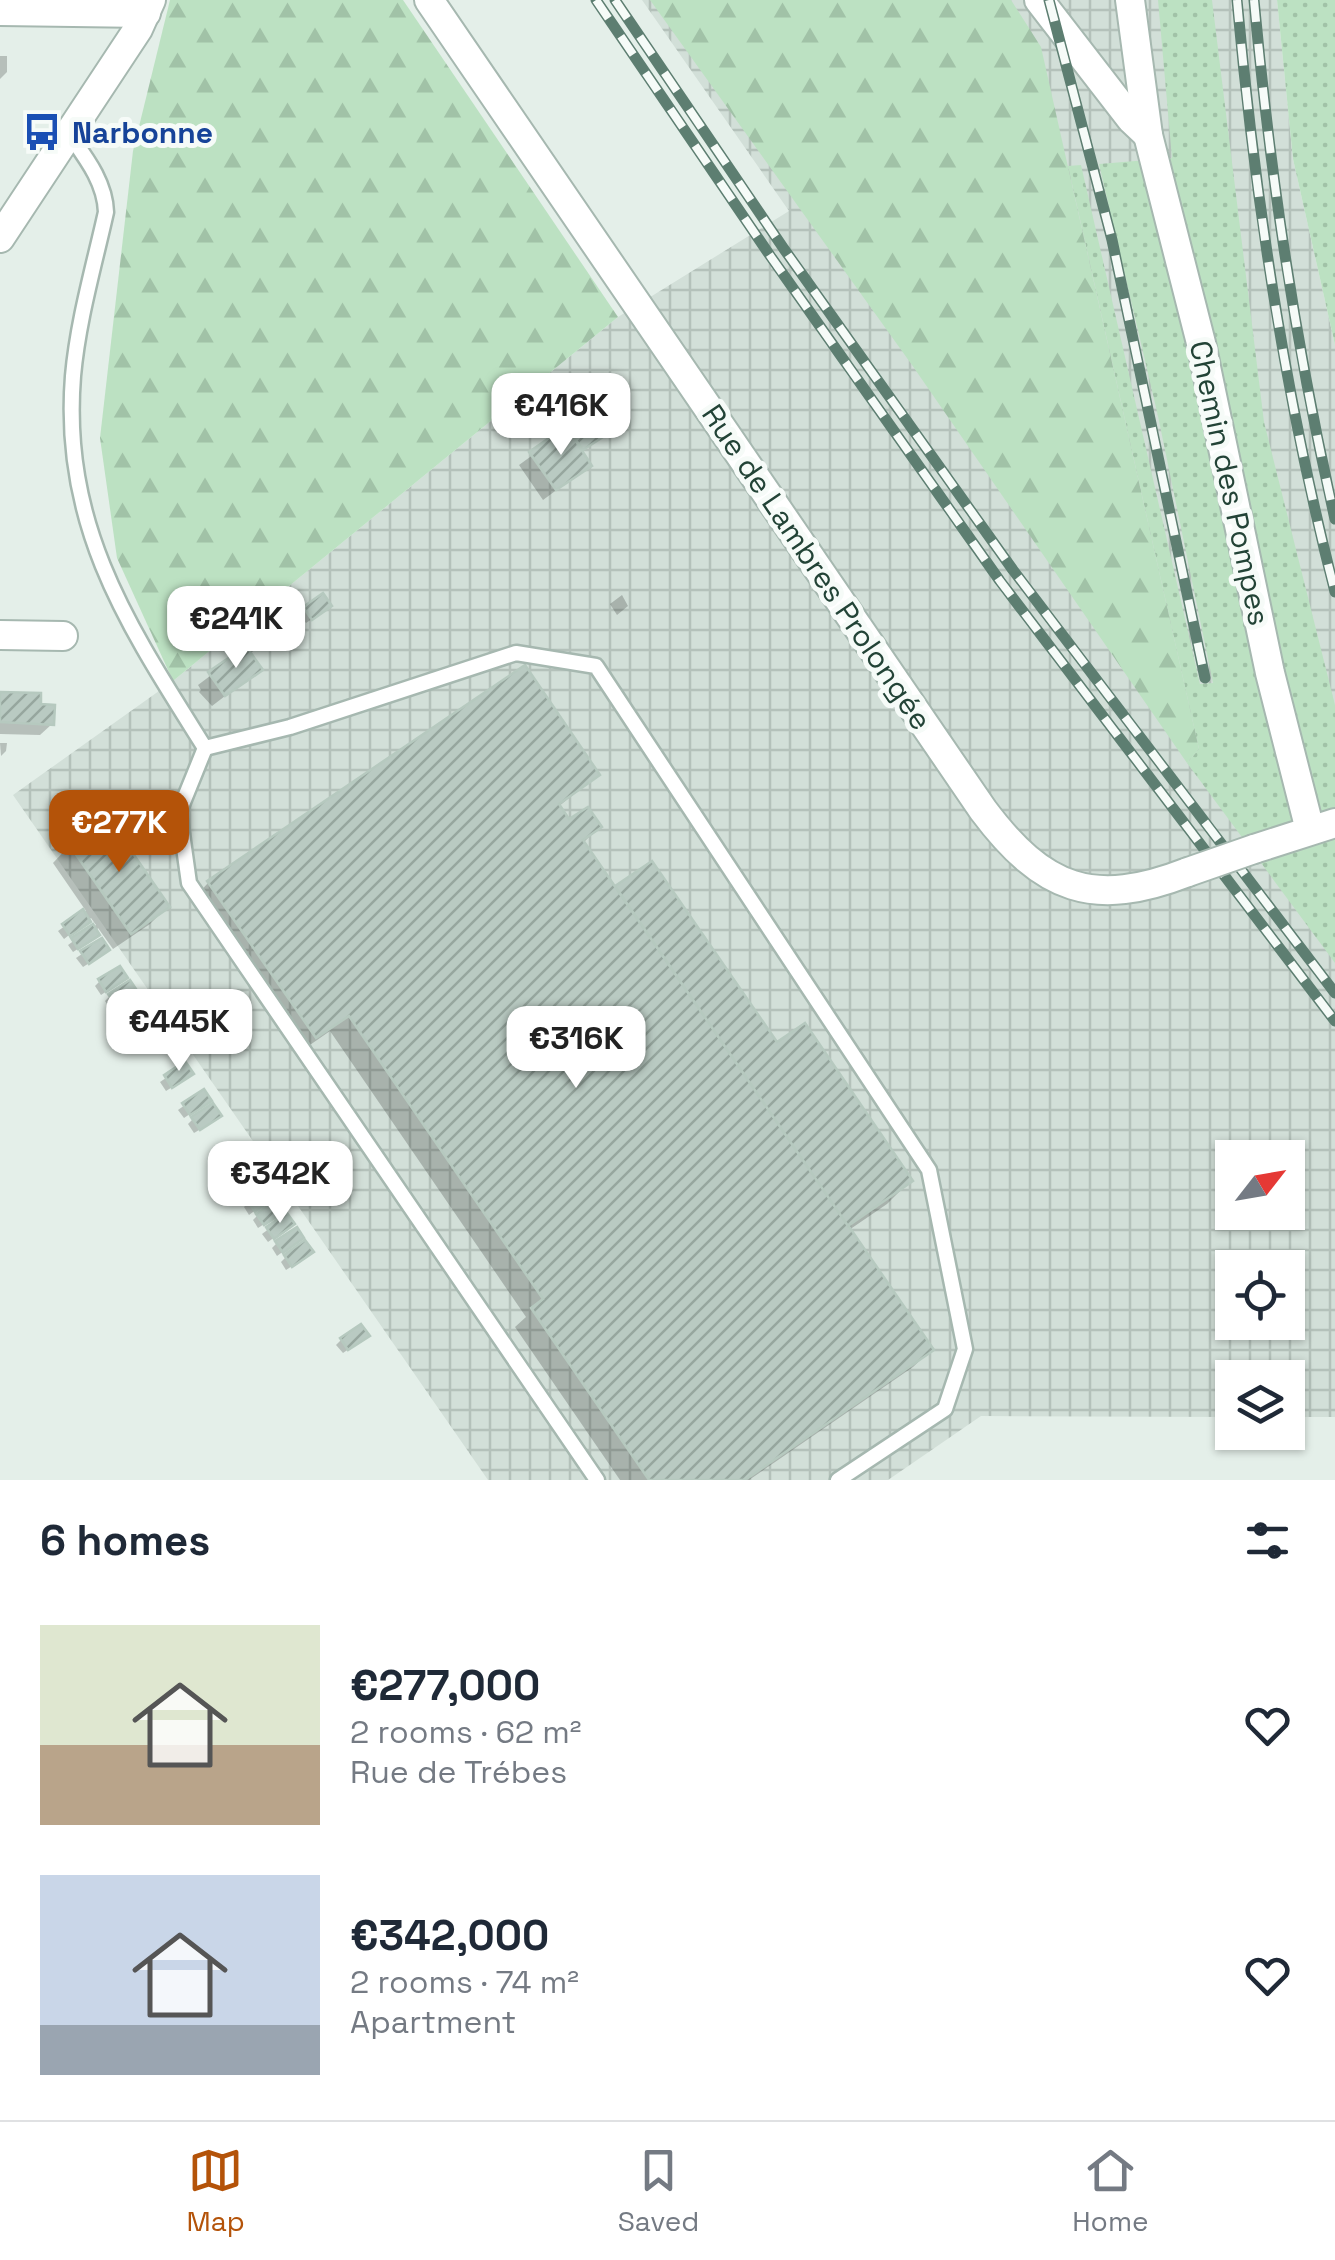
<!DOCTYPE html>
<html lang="en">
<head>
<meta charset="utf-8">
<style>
	body { margin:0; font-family:"Space Grotesk",sans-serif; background:#f6f6f7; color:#1f2937; height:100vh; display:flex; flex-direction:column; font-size:38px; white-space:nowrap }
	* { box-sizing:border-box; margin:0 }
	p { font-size:32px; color:#747a83 }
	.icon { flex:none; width:55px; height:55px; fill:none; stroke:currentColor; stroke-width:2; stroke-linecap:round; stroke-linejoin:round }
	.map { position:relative; height:1480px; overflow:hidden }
	.drawer { display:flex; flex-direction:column; background:#fff; flex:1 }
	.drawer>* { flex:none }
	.needle { width:65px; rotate:59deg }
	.fabs { position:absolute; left:1215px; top:1140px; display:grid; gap:20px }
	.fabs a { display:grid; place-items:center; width:90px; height:90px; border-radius:0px; background:#fff; box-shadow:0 2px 8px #0004; font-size:50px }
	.price { position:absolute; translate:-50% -85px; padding:0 22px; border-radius:20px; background:#fff; color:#222; font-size:32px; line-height:65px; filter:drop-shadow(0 2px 5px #0008) }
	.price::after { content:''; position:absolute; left:50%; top:60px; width:30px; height:22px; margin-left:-15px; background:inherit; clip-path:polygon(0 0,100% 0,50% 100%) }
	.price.active { background:#b45309; color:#fff }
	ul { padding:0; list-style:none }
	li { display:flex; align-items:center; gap:30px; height:250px; padding:0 40px }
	li span { display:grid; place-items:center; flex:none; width:280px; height:200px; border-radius:0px; color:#555 }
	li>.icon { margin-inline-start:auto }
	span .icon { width:120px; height:120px; fill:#fffc; stroke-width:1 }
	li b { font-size:42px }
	h2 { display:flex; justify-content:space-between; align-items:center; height:120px; padding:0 40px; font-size:42px }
	.tab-bar { display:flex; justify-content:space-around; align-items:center; height:140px; border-top:2px solid #e0e1e3; background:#fff; font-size:28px; color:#747a83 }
	.tab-bar a { display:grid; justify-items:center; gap:5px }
	.tab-bar .active { color:#b45309 }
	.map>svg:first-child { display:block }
	.industrial { fill:url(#industrial-grid); fill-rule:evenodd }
	.grass { fill:url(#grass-dots) }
	.forest { fill:url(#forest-firs) }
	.shadow { fill:#0003 }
	.building { fill:url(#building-hatch); stroke:#b6c9bf; stroke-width:2.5 }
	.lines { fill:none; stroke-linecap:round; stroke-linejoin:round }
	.lane-casing { stroke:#a6b8b0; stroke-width:19 }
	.street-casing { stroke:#a6b8b0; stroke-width:32 }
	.lane { stroke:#fff; stroke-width:14 }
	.street { stroke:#fff; stroke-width:28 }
	.rail-casing { stroke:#5d7e71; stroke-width:11 }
	.rail { stroke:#f6fbf8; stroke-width:8; stroke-dasharray:22; stroke-linecap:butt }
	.street-bridge-casing { stroke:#a6b8b0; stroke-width:32; stroke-linecap:butt }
	.street-bridge { stroke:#fff; stroke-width:28 }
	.labels { text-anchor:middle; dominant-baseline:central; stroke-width:10; stroke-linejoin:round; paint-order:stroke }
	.transit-label { font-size:30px; font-weight:bold; fill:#164399; stroke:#f6fbf8; text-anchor:start }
	.street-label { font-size:30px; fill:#224336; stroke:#f6fbf8 }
</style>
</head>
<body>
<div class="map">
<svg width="1335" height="1480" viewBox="0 0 1335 1480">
	<defs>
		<pattern id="industrial-grid" width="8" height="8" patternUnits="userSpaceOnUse" patternTransform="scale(2.5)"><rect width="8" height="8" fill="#d2dfd8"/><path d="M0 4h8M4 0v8" fill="none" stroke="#b4c1ba"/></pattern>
		<pattern id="grass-dots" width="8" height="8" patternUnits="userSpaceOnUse" patternTransform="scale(2.5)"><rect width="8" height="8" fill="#bce1c2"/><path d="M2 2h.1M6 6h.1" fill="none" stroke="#a1c2a7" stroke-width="1.8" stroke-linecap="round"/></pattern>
		<pattern id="forest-firs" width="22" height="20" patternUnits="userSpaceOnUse" patternTransform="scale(2.5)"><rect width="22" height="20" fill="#bce1c2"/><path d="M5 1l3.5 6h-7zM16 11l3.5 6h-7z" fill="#a1c2a7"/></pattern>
		<pattern id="building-hatch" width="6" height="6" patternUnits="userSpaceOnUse" patternTransform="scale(2.5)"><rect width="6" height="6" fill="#b9cac2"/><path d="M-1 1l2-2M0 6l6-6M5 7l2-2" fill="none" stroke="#96a69e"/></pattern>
	</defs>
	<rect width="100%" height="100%" fill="#e4efe9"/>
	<path class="industrial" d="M 642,0 L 1277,0 L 1293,159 L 1335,345 L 1335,1417 L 1288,1417 L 1288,1378 L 1232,1378 L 1232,1417 L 981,1416 L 888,1480 L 488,1480 L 13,795 L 173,681 L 618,317 L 789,211 ZM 1232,1158 L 1288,1158 L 1288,1212 L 1232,1212 ZM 1232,1268 L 1288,1268 L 1288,1322 L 1232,1322 Z"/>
	<g class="grass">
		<path d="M 1158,0 L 1212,0 L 1264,422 L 1335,705 L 1335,963 L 1187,763 L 1199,749 L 1068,166 L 1081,165 L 1200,684 L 1213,683 L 1158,416 L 1099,164 L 1172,158 Z"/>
		<path d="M 1277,0 L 1335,0 L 1335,345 L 1293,159 Z"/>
	</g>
	<g class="forest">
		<path d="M 170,0 L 403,0 L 618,317 L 173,681 L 117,558 L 100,438 L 133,151 Z"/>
		<path d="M 650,0 L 1011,0 L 1041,47 L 1199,749 L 1187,763 L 912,365 Z"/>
	</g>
	<g class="shadow">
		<path d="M 0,56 L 7,56 L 7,72 L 0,79 Z"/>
		<path d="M 588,415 L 598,440 L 580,452 L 589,466 L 543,500 L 519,465 Z"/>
		<path d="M 622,595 L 628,606 L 617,615 L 610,604 Z"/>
		<path d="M 304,609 L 324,611 L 306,623 L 299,614 Z"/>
		<path d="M 254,643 L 257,647 L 249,655 L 259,670 L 212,706 L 199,692 L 201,690 L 198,685 Z"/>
		<path d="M 525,669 L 597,775 L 558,807 L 568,823 L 599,827 L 583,843 L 614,890 L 652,864 L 776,1046 L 910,1181 L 887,1204 L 849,1230 L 931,1350 L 913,1367 L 749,1480 L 620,1480 L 515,1327 L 526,1317 L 330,1031 L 297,1054 L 191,901 L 208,883 Z"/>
		<path d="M 0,694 L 38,706 L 52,724 L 40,735 L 0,734 Z"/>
		<path d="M 0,743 L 7,743 L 6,751 L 1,756 Z"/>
		<path d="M 70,845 L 167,907 L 150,924 L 113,949 L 98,928 L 92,940 L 73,952 L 68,945 L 96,925 L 91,918 L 64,939 L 58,931 L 86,911 L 53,863 Z"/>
		<path d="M 101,941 L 102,955 L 83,967 L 76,958 Z"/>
		<path d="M 100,981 L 120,982 L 101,995 L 95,986 Z"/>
		<path d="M 110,996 L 130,997 L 111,1009 L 105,1001 Z"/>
		<path d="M 185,1065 L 185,1079 L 166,1091 L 160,1082 Z"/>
		<path d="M 203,1092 L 203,1105 L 184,1118 L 178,1110 Z"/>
		<path d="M 193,1119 L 214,1121 L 194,1133 L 188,1124 Z"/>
		<path d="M 221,1160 L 241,1161 L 222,1174 L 216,1165 Z"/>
		<path d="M 240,1188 L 259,1188 L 240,1201 L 235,1193 Z"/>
		<path d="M 268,1201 L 249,1215 L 244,1207 L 249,1202 Z"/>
		<path d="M 258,1215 L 278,1215 L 258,1228 L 253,1220 Z"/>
		<path d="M 286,1216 L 286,1229 L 268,1242 L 262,1234 Z"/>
		<path d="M 296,1242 L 277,1256 L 272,1248 L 277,1243 Z"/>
		<path d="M 286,1257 L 306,1257 L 286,1270 L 281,1262 Z"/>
		<path d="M 341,1340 L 362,1340 L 343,1353 L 336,1345 Z"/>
	</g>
	<g class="building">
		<path d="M 588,411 L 606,435 L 583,450 L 566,426 Z"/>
		<path d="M 566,426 L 592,466 L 556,490 L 529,452 Z"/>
		<path d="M 323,593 L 332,606 L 312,620 L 303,607 Z"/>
		<path d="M 246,646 L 263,670 L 225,696 L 208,672 Z"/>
		<path d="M 525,665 L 600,775 L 559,804 L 569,819 L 588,807 L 602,827 L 583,840 L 934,1350 L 745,1480 L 649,1480 L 531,1308 L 543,1299 L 349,1016 L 316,1038 L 207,881 Z"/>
		<path d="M 0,692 L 41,693 L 41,704 L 55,705 L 54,725 L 0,722 Z"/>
		<path d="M 107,816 L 170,907 L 131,934 L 68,843 Z"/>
		<path d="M 652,861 L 777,1042 L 805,1023 L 913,1181 L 848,1226 L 615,886 Z"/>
		<path d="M 83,909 L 91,922 L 70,936 L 62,924 Z"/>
		<path d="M 93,924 L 100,935 L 78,949 L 71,938 Z"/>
		<path d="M 102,938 L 110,950 L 89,964 L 80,951 Z"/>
		<path d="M 120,966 L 128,978 L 106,992 L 98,979 Z"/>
		<path d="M 130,980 L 138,992 L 117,1006 L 108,994 Z"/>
		<path d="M 185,1061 L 194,1074 L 172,1088 L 164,1075 Z"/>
		<path d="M 204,1089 L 212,1101 L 190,1115 L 182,1103 Z"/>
		<path d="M 213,1103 L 222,1116 L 200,1130 L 191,1117 Z"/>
		<path d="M 240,1144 L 249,1156 L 228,1171 L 219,1158 Z"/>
		<path d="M 259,1172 L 267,1183 L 246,1198 L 238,1186 Z"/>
		<path d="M 269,1185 L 276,1197 L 255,1212 L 247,1200 Z"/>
		<path d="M 277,1199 L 286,1211 L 264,1225 L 256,1214 Z"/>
		<path d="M 287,1213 L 295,1224 L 274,1239 L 266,1227 Z"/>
		<path d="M 297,1227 L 304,1238 L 283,1253 L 275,1241 Z"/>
		<path d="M 305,1240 L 314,1252 L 292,1267 L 284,1255 Z"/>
		<path d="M 361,1324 L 370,1336 L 348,1350 L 340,1338 Z"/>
	</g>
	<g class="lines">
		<g class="lane-casing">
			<g id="lane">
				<path d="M 69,134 C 86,158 105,182 106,212 C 94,266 78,320 73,376 C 61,527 129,627 205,748"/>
				<path d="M 205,748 L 290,727 L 516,653 L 596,666 L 929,1170 L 965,1349 L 945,1409 L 838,1480"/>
				<path d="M 205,748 L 179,812 L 189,883 L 597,1480"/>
			</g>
		</g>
		<g class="street-casing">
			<g id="street">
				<path d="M 429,0 L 983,810 C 1043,890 1093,909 1188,872"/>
				<path d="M 1039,0 L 1131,119 L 1148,135"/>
				<path d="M 1130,0 L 1148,135 L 1201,343 L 1270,673 L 1310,830"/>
				<path d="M 0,11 L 146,13"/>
				<path d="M 0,238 L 138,29 L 151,0"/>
				<path d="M 0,635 L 63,636"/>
				<path d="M 1254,849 L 1335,823"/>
			</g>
		</g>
		<use href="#lane" class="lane"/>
		<use href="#street" class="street"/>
		<g class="rail-casing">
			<g id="rail">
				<path d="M 596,0 L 771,257 L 1000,581 L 1335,1021"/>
				<path d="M 615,0 L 784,249 L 1013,570 L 1335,993"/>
				<path d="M 1049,0 L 1112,240 L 1205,678"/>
				<path d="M 1237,0 C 1255,199 1285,398 1335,592"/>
				<path d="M 1254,0 C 1270,175 1296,348 1335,519"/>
			</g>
		</g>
		<use href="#rail" class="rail"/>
		<g class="street-bridge-casing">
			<path id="street-bridge" d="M 1188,872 L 1254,849"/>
		</g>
		<use href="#street-bridge" class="street-bridge"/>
	</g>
	<defs>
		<g id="bus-bare" transform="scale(3)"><path d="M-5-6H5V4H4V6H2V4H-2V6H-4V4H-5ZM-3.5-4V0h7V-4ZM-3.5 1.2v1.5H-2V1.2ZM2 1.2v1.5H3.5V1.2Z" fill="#1a4fb4" stroke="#f6fbf8" stroke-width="2.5" paint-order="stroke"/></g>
	</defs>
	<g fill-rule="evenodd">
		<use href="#bus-bare" x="42" y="132"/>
	</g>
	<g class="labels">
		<g class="transit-label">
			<text x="72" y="132">Narbonne</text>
		</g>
		<g class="street-label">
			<text transform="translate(1230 483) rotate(78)">Chemin des Pompes</text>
			<text transform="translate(817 567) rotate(56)">Rue de Lambres Prolongée</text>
		</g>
	</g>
</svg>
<div class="fabs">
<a><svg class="needle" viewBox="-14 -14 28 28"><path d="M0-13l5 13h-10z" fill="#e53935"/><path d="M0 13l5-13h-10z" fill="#747a83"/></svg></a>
<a><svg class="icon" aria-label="locate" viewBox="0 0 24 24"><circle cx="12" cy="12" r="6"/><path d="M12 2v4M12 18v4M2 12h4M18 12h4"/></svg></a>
<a><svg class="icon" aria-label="layers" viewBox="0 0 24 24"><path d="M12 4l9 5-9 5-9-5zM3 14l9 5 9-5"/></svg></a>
</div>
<b class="price" style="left:561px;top:458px">€416K</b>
<b class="price" style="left:236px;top:671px">€241K</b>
<b class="price active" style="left:119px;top:875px">€277K</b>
<b class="price" style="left:179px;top:1074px">€445K</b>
<b class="price" style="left:576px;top:1091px">€316K</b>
<b class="price" style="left:280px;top:1226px">€342K</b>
</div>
<section class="drawer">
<h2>6 homes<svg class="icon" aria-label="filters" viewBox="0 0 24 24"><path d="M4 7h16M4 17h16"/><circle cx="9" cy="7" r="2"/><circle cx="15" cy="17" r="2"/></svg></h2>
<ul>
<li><span style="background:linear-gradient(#dfe7d0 60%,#b9a48a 0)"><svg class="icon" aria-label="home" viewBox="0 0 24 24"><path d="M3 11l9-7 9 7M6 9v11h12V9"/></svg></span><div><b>€277,000</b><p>2 rooms · 62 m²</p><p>Rue de Trébes</p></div><svg class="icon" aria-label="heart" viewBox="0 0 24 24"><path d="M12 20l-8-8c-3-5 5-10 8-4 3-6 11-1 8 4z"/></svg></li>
<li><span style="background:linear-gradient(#c9d6e8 75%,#9aa5b1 0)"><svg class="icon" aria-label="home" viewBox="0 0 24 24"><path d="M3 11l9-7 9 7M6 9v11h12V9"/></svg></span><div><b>€342,000</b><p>2 rooms · 74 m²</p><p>Apartment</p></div><svg class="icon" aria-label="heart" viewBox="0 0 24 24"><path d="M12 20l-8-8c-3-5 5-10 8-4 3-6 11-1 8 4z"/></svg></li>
</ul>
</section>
<nav class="tab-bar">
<a class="active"><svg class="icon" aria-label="map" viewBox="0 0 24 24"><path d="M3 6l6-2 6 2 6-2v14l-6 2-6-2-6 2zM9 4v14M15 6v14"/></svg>Map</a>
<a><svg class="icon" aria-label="saved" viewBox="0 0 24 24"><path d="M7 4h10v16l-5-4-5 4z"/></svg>Saved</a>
<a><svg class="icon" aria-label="home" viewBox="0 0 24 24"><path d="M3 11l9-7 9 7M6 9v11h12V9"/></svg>Home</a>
</nav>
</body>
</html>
